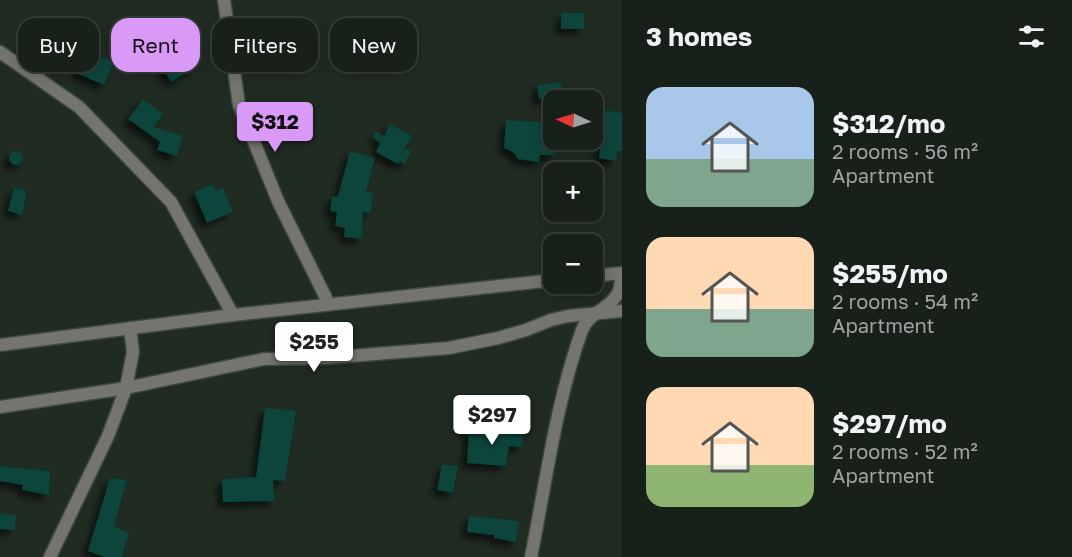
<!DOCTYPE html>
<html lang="en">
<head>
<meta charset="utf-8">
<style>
	body { margin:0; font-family:"Golos Text",sans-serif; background:#212823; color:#f1f3f6; height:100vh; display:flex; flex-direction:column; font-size:22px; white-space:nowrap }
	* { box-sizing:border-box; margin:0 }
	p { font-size:20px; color:#9fa3a2 }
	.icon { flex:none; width:33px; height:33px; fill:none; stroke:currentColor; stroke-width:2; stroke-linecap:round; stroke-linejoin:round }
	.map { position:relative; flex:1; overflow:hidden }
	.sheet { display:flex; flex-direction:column; background:#18201a; width:450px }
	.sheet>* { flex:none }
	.hud { position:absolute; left:18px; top:18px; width:513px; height:54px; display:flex; gap:12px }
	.needle { width:39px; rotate:274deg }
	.controls { position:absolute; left:543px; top:90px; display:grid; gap:12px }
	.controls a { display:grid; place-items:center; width:60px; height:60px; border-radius:12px; background:#18201a; box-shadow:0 3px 15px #0003,0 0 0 2px #363e39; font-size:30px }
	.price { position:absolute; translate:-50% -51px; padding:0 14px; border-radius:6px; background:#fff; color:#222; font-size:20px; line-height:39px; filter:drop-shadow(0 2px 3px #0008) }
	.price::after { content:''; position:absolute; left:50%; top:36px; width:18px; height:14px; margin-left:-9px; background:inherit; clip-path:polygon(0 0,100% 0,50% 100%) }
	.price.active { background:#d99af7; color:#111 }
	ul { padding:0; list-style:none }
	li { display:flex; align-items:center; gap:18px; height:150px; padding:0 24px }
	li span { display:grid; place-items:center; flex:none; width:168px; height:120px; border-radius:18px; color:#555 }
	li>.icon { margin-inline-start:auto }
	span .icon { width:72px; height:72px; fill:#fffc; stroke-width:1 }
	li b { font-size:26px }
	h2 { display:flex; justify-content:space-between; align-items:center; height:72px; padding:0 24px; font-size:26px }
	.tag { padding:0 21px; border-radius:18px; background:#18201a; box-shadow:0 3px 15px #0003,0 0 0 2px #363e39; font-size:21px; line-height:54px }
	.tag.active { background:#d99af7; color:#111 }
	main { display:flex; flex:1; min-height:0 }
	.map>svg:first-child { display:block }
	.building { fill:#07443d; filter:url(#shadow) }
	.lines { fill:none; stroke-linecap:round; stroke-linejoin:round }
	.street-casing { stroke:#3d483f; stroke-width:15 }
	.street { stroke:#74756f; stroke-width:12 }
</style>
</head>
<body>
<main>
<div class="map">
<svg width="622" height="557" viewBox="0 0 622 557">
	<defs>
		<filter id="shadow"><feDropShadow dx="-5.5" dy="5.5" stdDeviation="3" flood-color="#0009"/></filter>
	</defs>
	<rect width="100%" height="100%" fill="#202b22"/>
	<g class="building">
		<rect x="561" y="13" width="23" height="16"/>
		<path d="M 185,49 L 195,67 L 171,82 L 159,62 L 175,52 L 176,54 Z"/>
		<path d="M 86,50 L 114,62 L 104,85 L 76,73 Z"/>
		<path d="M 561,82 L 562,96 L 539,99 L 537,85 Z"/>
		<path d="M 143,99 L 163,114 L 154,127 L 183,136 L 177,156 L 157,150 L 160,142 L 128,119 Z"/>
		<path d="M 604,110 L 622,113 L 622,151 L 617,151 L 616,161 L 599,158 L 601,143 L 595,142 L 598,121 L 602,122 Z"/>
		<path d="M 506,120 L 554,123 L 554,140 L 556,140 L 555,155 L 540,155 L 539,162 L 518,159 L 513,152 L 504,148 Z"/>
		<path d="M 390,124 L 412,136 L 405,148 L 411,151 L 404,165 L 400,161 L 398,164 L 376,152 L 380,143 L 373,136 L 376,132 L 384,136 Z"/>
		<circle cx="16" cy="158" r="7"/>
		<path d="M 350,151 L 375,158 L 366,192 L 373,193 L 371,213 L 363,212 L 362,239 L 344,237 L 345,228 L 335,226 L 337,212 L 330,211 L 332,197 L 338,196 Z"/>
		<path d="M 213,184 L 216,191 L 223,187 L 233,212 L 207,223 L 194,192 Z"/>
		<path d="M 14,188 L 27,191 L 22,215 L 8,211 Z"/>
		<path d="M 265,408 L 296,411 L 285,481 L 273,480 L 275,501 L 223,502 L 222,479 L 256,477 Z"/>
		<path d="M 469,428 L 524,433 L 522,447 L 509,446 L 506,466 L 467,463 Z"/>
		<path d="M 442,465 L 458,466 L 453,493 L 437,490 Z"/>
		<path d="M 0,466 L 50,471 L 49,495 L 22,490 L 23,485 L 0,481 Z"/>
		<path d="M 110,478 L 127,480 L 114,526 L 129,533 L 122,557 L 104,557 L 88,551 Z"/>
		<path d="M 0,514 L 16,515 L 15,530 L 0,529 Z"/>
		<path d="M 469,516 L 519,521 L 516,542 L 494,538 L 494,535 L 467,532 Z"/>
	</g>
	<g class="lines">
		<g class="street-casing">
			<g id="street">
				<path d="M 224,0 L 239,105 L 278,201 L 329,304"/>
				<path d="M 0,52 L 79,107 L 171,202 L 233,315"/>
				<path d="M 0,345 L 233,315 L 554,280"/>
				<path d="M 0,407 L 126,388 L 264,359 L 326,358 L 449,348 L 498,338 L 526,330 L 551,320 L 568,316 L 622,311"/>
				<path d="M 50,557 L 108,436 L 126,388 L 133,352 L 130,328"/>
				<path d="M 531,557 C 546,482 556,402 582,330 C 589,312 612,308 619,291 C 621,285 621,278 622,273 L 592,276"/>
			</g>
		</g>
		<use href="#street" class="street"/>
	</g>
</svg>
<div class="controls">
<a><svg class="needle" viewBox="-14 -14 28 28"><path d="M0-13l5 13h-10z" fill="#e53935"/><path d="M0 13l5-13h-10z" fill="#9fa3a2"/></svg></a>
<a>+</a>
<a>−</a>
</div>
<b class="price active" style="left:275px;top:153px">$312</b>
<b class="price" style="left:314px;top:373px">$255</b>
<b class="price" style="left:492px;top:446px">$297</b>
<div class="hud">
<a class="tag">Buy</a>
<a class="tag active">Rent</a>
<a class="tag">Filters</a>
<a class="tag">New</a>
</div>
</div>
<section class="sheet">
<h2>3 homes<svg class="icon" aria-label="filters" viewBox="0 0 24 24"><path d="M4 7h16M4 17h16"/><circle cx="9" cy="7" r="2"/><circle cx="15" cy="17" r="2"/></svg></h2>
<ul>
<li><span style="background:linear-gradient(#a9c7e8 60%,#7fa58c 0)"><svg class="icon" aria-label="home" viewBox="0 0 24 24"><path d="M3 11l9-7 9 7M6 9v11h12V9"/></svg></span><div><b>$312/mo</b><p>2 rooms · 56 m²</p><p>Apartment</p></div></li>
<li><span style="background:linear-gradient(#ffd9b3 60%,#7fa58c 0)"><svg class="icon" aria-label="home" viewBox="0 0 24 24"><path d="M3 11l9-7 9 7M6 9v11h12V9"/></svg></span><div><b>$255/mo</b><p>2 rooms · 54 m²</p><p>Apartment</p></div></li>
<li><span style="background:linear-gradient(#ffd9b3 65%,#8fb573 0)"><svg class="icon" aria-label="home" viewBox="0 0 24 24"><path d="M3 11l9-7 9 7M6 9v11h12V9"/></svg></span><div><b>$297/mo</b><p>2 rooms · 52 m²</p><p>Apartment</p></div></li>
</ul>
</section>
</main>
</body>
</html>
